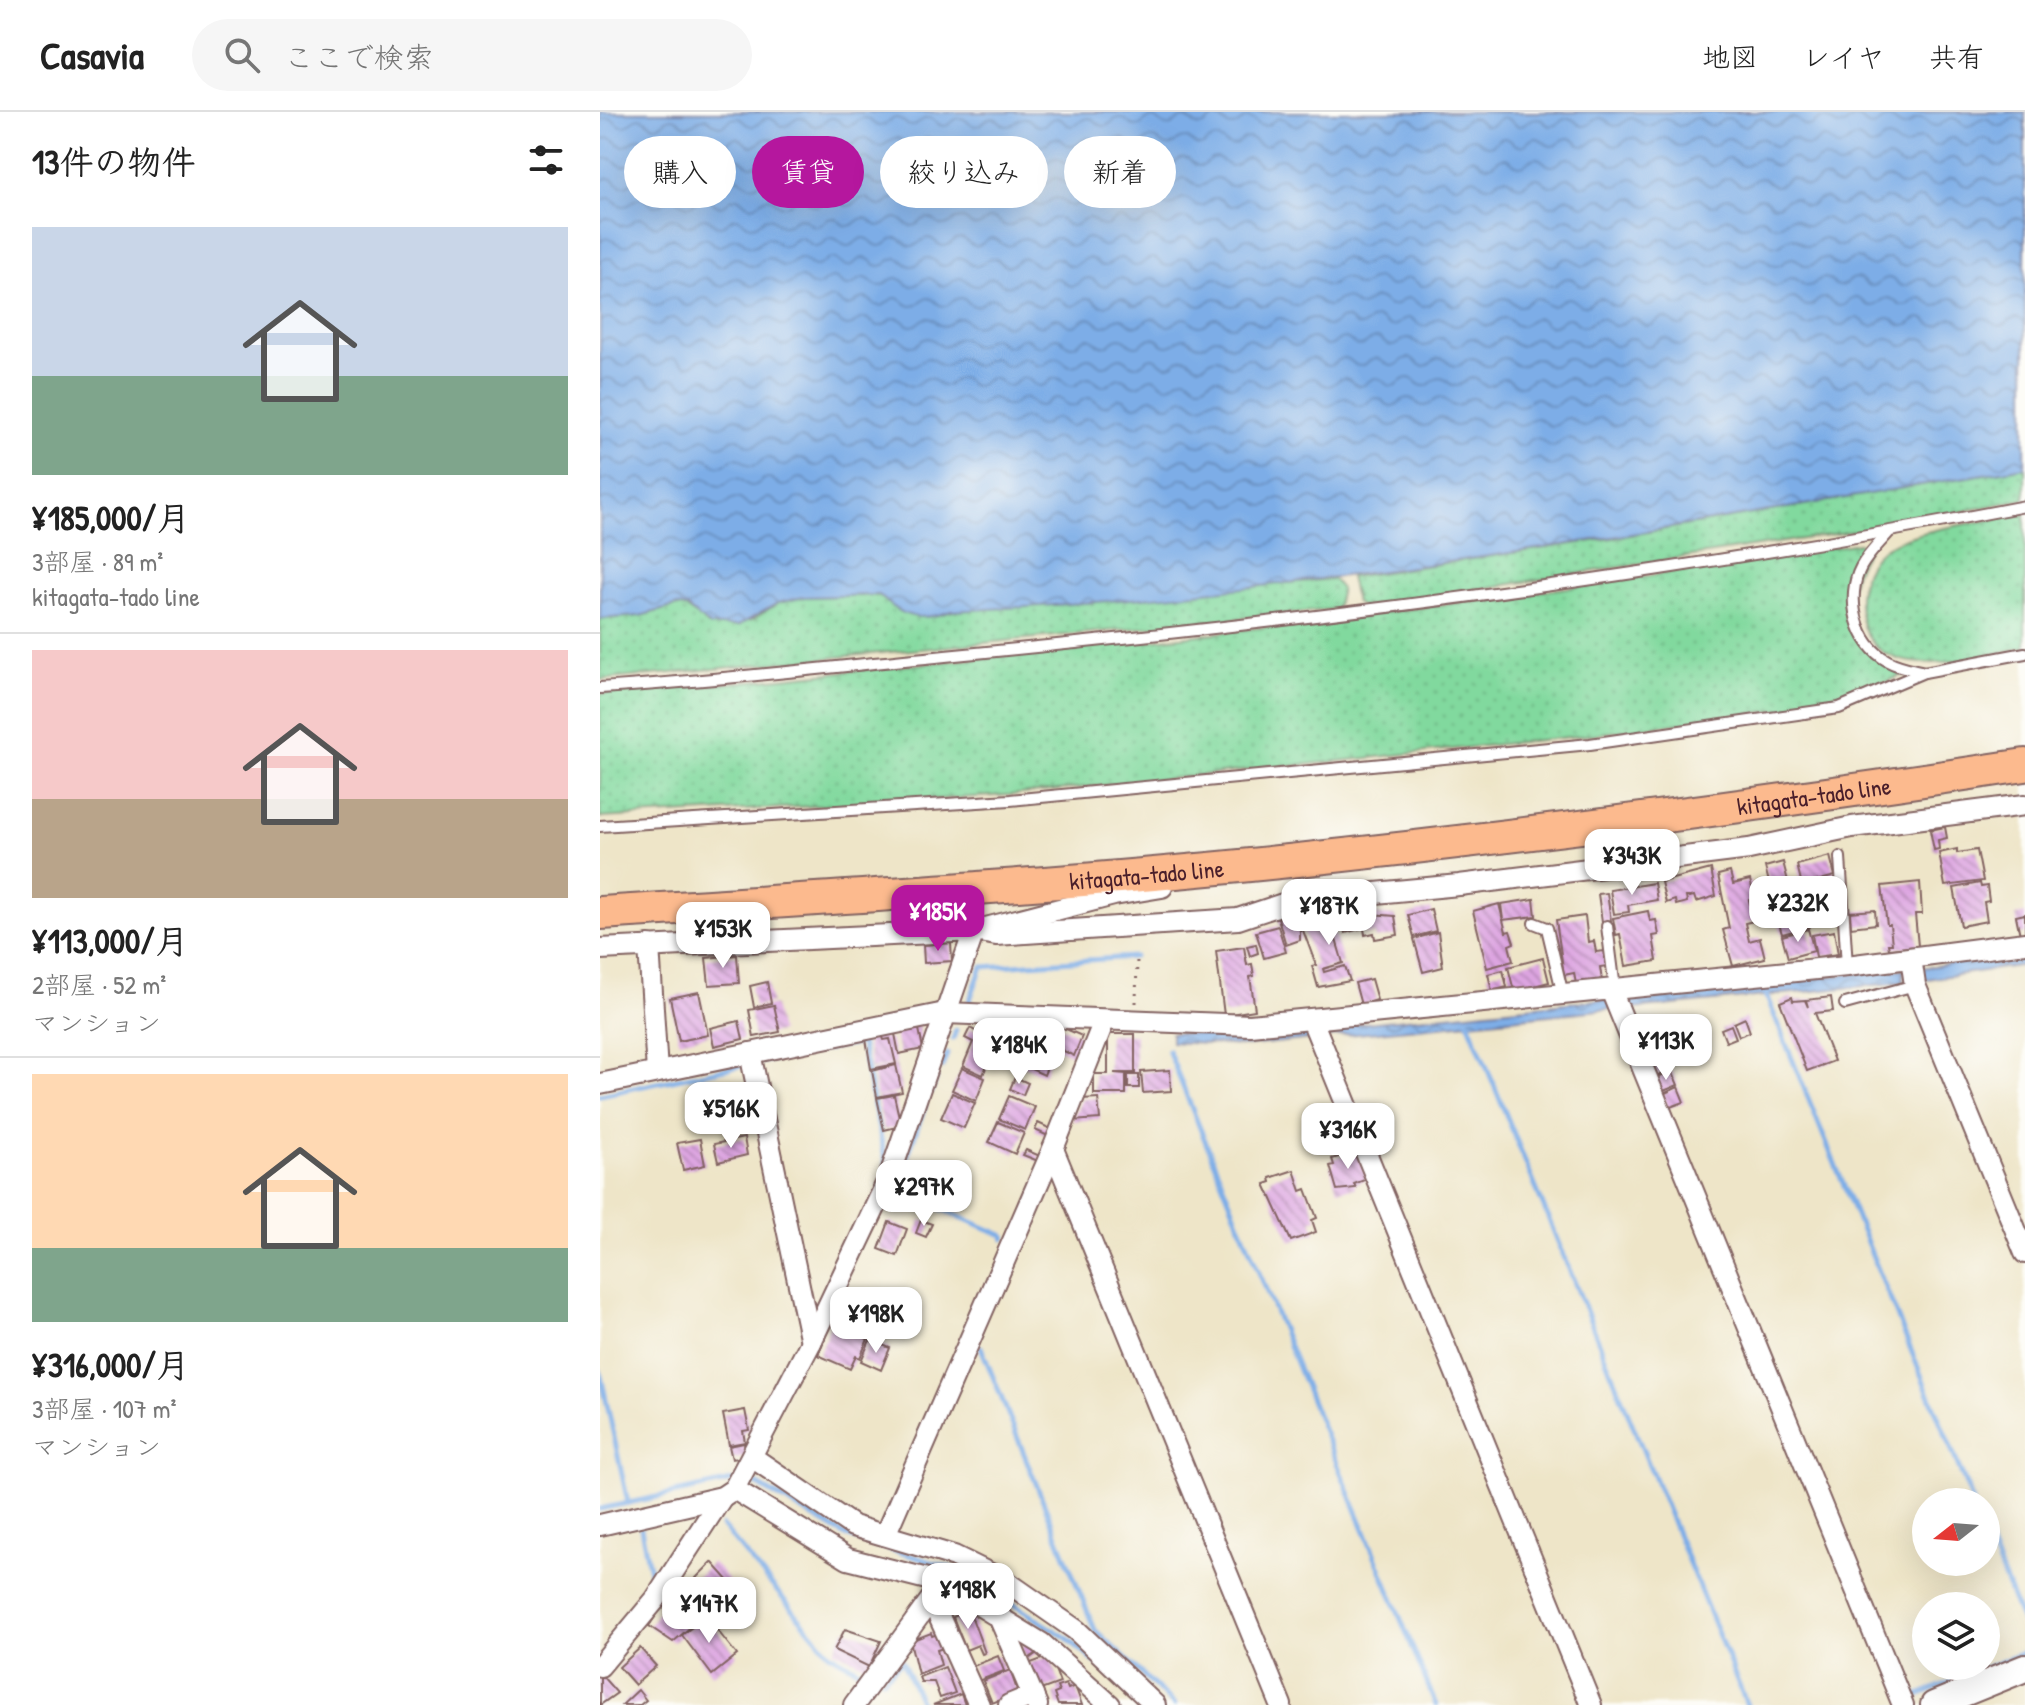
<!DOCTYPE html>
<html lang="ja">
<head>
<meta charset="utf-8">
<style>
	body { margin:0; font-family:"Patrick Hand","Klee One",sans-serif; background:#f6f6f6; color:#222; height:100vh; display:flex; flex-direction:column; font-size:30px; white-space:nowrap }
	* { box-sizing:border-box; margin:0 }
	p { font-size:26px; color:#767676 }
	.icon { flex:none; width:44px; height:44px; fill:none; stroke:currentColor; stroke-width:2; stroke-linecap:round; stroke-linejoin:round }
	.map { position:relative; flex:1; overflow:hidden }
	.sheet { display:flex; flex-direction:column; background:#fff; width:600px }
	.sheet>* { flex:none }
	.top-card { position:absolute; left:24px; top:24px; width:760px; height:72px; display:flex; gap:16px }
	.needle { width:52px; rotate:253deg }
	.controls { position:absolute; left:1312px; top:1376px; display:grid; gap:16px }
	.controls a { display:grid; place-items:center; width:88px; height:88px; border-radius:50%; background:#fff; box-shadow:0 8px 32px #0002; font-size:40px }
	.price { position:absolute; translate:-50% -68px; padding:0 18px; border-radius:16px; background:#fff; color:#222; font-size:26px; line-height:52px; filter:drop-shadow(0 2px 4px #0008) }
	.price::after { content:''; position:absolute; left:50%; top:48px; width:24px; height:18px; margin-left:-12px; background:inherit; clip-path:polygon(0 0,100% 0,50% 100%) }
	.price.on { background:#b5179e; color:#fff }
	ul { padding:0; list-style:none }
	li { display:grid; align-content:center; gap:16px; height:424px; padding:0 32px }
	li+li { border-top:2px solid #e0e0e0 }
	li span { display:grid; place-items:center; height:248px; border-radius:0px; color:#555 }
	li>.icon { margin-inline-start:auto }
	span .icon { width:144px; height:144px; fill:#fffc; stroke-width:1 }
	li b { font-size:34px }
	h2 { display:flex; justify-content:space-between; align-items:center; height:96px; padding:0 32px; font-size:34px }
	.pill { padding:0 28px; border-radius:36px; background:#fff; box-shadow:0 8px 32px #0002; font-size:28px; line-height:72px }
	.pill.on { background:#b5179e; color:#fff }
	header { display:flex; align-items:center; gap:48px; box-sizing:border-box; height:112px; padding:0 40px; background:#fff; border-bottom:2px solid #e0e0e0 }
	header strong { font-size:38px }
	nav { display:flex; gap:44px; margin-inline-start:auto; font-size:28px }
	.search { width:560px; height:72px; background:#f6f6f6; display:flex; align-items:center; gap:20px; box-sizing:border-box; padding:0 28px; border-radius:44px; color:#767676; font-size:30px }
	main { display:flex; flex:1; min-height:0 }
	.map>svg:first-child { display:block }
	.grass { fill:url(#grass-dots); stroke:#667c64; stroke-width:2 }
	.water { fill:url(#water-waves); stroke:#646689; stroke-width:2 }
	.lines { fill:none; stroke-linecap:round; stroke-linejoin:round }
	.stream { stroke:#7dade7; stroke-width:5 }
	.building { fill:url(#building-back-hatch) }
	.service-casing { stroke:#836462; stroke-width:14 }
	.minor-casing { stroke:#836462; stroke-width:24 }
	.tertiary-casing { stroke:#836462; stroke-width:30 }
	.primary-casing { stroke:#836462; stroke-width:36 }
	.path { stroke:#836462; stroke-width:3; stroke-dasharray:2 6; stroke-linecap:butt }
	.service { stroke:#fff; stroke-width:10 }
	.minor { stroke:#fff; stroke-width:20 }
	.tertiary { stroke:#fff; stroke-width:26 }
	.primary { stroke:#fcba8e; stroke-width:32 }
	.labels { text-anchor:middle; dominant-baseline:central; stroke-width:6; stroke-linejoin:round; paint-order:stroke }
	.street-label { font-size:24px; fill:#4a1f2b; stroke:#fdfcf7 }
</style>
</head>
<body>
<header>
<strong>Casavia</strong>
<div class="search"><svg class="icon" aria-label="search" viewBox="0 0 24 24"><circle cx="10" cy="10" r="6"/><path d="M15 15l6 6"/></svg>ここで検索</div>
<nav><a>地図</a><a>レイヤ</a><a>共有</a></nav>
</header>
<main>
<section class="sheet">
<h2>13件の物件<svg class="icon" aria-label="filters" viewBox="0 0 24 24"><path d="M4 7h16M4 17h16"/><circle cx="9" cy="7" r="2"/><circle cx="15" cy="17" r="2"/></svg></h2>
<ul>
<li><span style="background:linear-gradient(#c9d6e8 60%,#7fa58c 0)"><svg class="icon" aria-label="home" viewBox="0 0 24 24"><path d="M3 11l9-7 9 7M6 9v11h12V9"/></svg></span><div><b>¥185,000/月</b><p>3部屋 · 89 m²</p><p>kitagata-tado line</p></div></li>
<li><span style="background:linear-gradient(#f6c9c9 60%,#b9a48a 0)"><svg class="icon" aria-label="home" viewBox="0 0 24 24"><path d="M3 11l9-7 9 7M6 9v11h12V9"/></svg></span><div><b>¥113,000/月</b><p>2部屋 · 52 m²</p><p>マンション</p></div></li>
<li><span style="background:linear-gradient(#ffd9b3 70%,#7fa58c 0)"><svg class="icon" aria-label="home" viewBox="0 0 24 24"><path d="M3 11l9-7 9 7M6 9v11h12V9"/></svg></span><div><b>¥316,000/月</b><p>3部屋 · 107 m²</p><p>マンション</p></div></li>
</ul>
</section>
<div class="map">
<svg width="1425" height="1593" viewBox="0 0 1425 1593">
	<defs>
		<pattern id="grass-dots" width="8" height="8" patternUnits="userSpaceOnUse" patternTransform="scale(2)"><rect width="8" height="8" fill="#81d99e"/><path d="M2 2h.1M6 6h.1" fill="none" stroke="#71ba88" stroke-width="1.8" stroke-linecap="round"/></pattern>
		<pattern id="water-waves" width="16" height="10" patternUnits="userSpaceOnUse" patternTransform="scale(2)"><rect width="16" height="10" fill="#7dade7"/><path d="M0 5q4-4 8 0t8 0" fill="none" stroke="#688cbb"/></pattern>
		<pattern id="building-back-hatch" width="6" height="6" patternUnits="userSpaceOnUse" patternTransform="scale(2)"><rect width="6" height="6" fill="#dda5e1"/><path d="M-1 5l2 2M0 0l6 6M5-1l2 2" fill="none" stroke="#b586b7"/></pattern>
	</defs>
	<rect width="100%" height="100%" fill="#fdfcf7"/>
	<filter id="ink" filterUnits="userSpaceOnUse"><feTurbulence type="fractalNoise" baseFrequency=".0125" numOctaves="2"/><feDisplacementMap in="SourceGraphic" scale="16" xChannelSelector="R" yChannelSelector="G"/><feConvolveMatrix kernelMatrix="1 2 1 2 8 2 1 2 1" color-interpolation-filters="sRGB"/></filter>
	<filter id="wash" filterUnits="userSpaceOnUse"><feTurbulence type="fractalNoise" baseFrequency=".006" numOctaves="4" result="noise"/><feDisplacementMap in="SourceGraphic" scale="32" xChannelSelector="R" yChannelSelector="G"/><feGaussianBlur stdDeviation="1.8" result="paint"/><feColorMatrix in="noise" values="0 0 0 0 0 0 0 0 0 0 0 0 0 0 0 0 0 1.4 0 .05"/><feComposite in="paint" operator="in"/></filter>
	<g filter="url(#wash)">
		<rect width="100%" height="100%" fill="#eee5c8"/>
		<g class="grass">
			<path d="M 1425,355 L 1425,387 L 1293,413 L 762,495 L 756,491 L 750,465 L 1013,426 Z"/>
			<path d="M 1425,402 L 1425,535 C 1371,546 1264,581 1259,491 C 1258,472 1268,448 1283,437 C 1311,417 1389,409 1425,402 Z"/>
			<path d="M 1259,431 L 1268,437 C 1234,489 1245,541 1305,562 L 1238,590 L 989,623 L 411,683 L 0,706 L 0,582 C 104,575 207,563 311,553 C 629,523 944,483 1259,431 Z"/>
			<path d="M 733,467 L 741,477 L 736,497 L 0,568 L 0,507 L 40,504 L 76,494 L 86,496 L 110,514 L 152,508 L 178,491 L 204,485 L 279,483 C 301,504 324,509 352,499 Z"/>
		</g>
		<g class="water">
			<path d="M 0,0 L 1425,0 L 1425,355 C 1069,416 714,483 352,499 C 319,510 304,507 279,483 L 204,485 L 178,491 L 138,514 L 110,514 L 87,496 L 76,494 L 40,504 L 0,507 Z"/>
			<path d="M 1425,841 L 1425,853 L 1320,868 L 1321,856 Z"/>
			<path d="M 1304,857 L 1303,870 L 1024,898 L 1025,885 Z"/>
			<path d="M 1007,887 L 1011,897 L 727,925 L 727,915 Z"/>
			<path d="M 710,917 L 713,927 L 647,934 L 571,930 L 571,921 L 642,924 Z"/>
		</g>
		<g class="lines">
			<g class="stream">
				<path d="M 1164,878 L 1373,1390"/>
				<path d="M 368,893 L 382,855 L 534,845"/>
				<path d="M 867,907 L 1147,1593"/>
				<path d="M 353,927 L 356,918"/>
				<path d="M 568,938 L 836,1593"/>
				<path d="M 159,950 L 261,931 L 286,1052"/>
				<path d="M 342,955 L 347,942"/>
				<path d="M 331,980 L 336,967"/>
				<path d="M 0,983 L 144,953"/>
				<path d="M 325,994 L 296,1078 L 405,1124 L 404,1127"/>
				<path d="M 381,1235 L 495,1518 L 575,1593"/>
				<path d="M 0,1259 L 28,1391"/>
				<path d="M 146,1366 L 246,1424 L 358,1458 L 467,1526 L 503,1557"/>
				<path d="M 0,1397 L 132,1369"/>
				<path d="M 122,1414 L 229,1541 L 268,1563"/>
				<path d="M 41,1417 L 53,1474"/>
				<path d="M 1386,1421 L 1425,1517"/>
				<path d="M 283,1568 L 302,1549 L 322,1593"/>
				<path d="M 1308,1587 L 1425,1540"/>
			</g>
		</g>
		<g id="blocks">
			<g class="building">
				<path d="M 1345,715 L 1347,726 L 1338,728 L 1339,737 L 1334,738 L 1330,718 Z"/>
				<path d="M 1357,737 L 1357,741 L 1377,738 L 1383,769 L 1345,774 L 1339,741 Z"/>
				<path d="M 1230,744 L 1235,764 L 1202,773 L 1197,753 Z"/>
				<path d="M 1183,750 L 1190,777 L 1172,782 L 1165,755 Z"/>
				<path d="M 1111,757 L 1116,784 L 1096,790 L 1094,784 L 1090,785 L 1086,785 L 1087,790 L 1076,793 L 1075,788 L 1066,791 L 1061,770 Z"/>
				<path d="M 1130,760 L 1133,772 L 1150,768 L 1155,787 L 1149,788 L 1154,809 L 1145,811 L 1149,829 L 1160,826 L 1165,846 L 1133,854 L 1123,818 L 1129,816 L 1118,763 Z"/>
				<path d="M 1320,770 L 1322,802 L 1315,802 L 1318,834 L 1289,837 L 1288,832 L 1292,832 L 1290,813 L 1287,813 L 1282,774 Z"/>
				<path d="M 1054,771 L 1057,788 L 1028,793 L 1029,800 L 1014,802 L 1010,778 Z"/>
				<path d="M 1197,771 L 1201,784 L 1205,783 L 1209,815 L 1182,822 L 1171,784 L 1193,778 L 1191,773 Z"/>
				<path d="M 1380,771 L 1381,775 L 1387,774 L 1389,789 L 1384,790 L 1387,809 L 1361,814 L 1354,776 Z"/>
				<path d="M 1007,781 L 1011,809 L 1002,810 L 998,782 Z"/>
				<path d="M 934,787 L 936,804 L 903,808 L 901,792 Z"/>
				<path d="M 899,792 L 906,820 L 910,819 L 914,831 L 909,833 L 913,849 L 887,856 L 873,799 Z"/>
				<path d="M 758,797 L 763,816 L 745,821 L 742,811 L 732,814 L 743,851 L 723,857 L 724,860 L 745,854 L 750,869 L 718,875 L 712,854 L 716,853 L 701,813 L 721,807 L 723,812 L 732,810 L 731,807 Z"/>
				<path d="M 831,797 L 836,819 L 814,825 L 808,803 Z"/>
				<path d="M 1275,798 L 1276,812 L 1251,815 L 1250,800 Z"/>
				<path d="M 1048,799 L 1050,809 L 1056,808 L 1059,823 L 1053,824 L 1057,849 L 1026,854 L 1020,822 L 1016,823 L 1013,806 Z"/>
				<path d="M 700,800 L 700,828 L 686,833 L 678,806 Z"/>
				<path d="M 771,802 L 795,804 L 798,823 L 775,827 L 774,821 L 765,823 L 762,803 Z"/>
				<path d="M 1425,802 L 1425,822 L 1420,823 L 1416,804 Z"/>
				<path d="M 985,804 L 988,830 L 994,829 L 996,840 L 1005,839 L 1007,854 L 1000,855 L 1002,869 L 976,872 L 974,861 L 964,863 L 956,808 Z"/>
				<path d="M 678,814 L 686,840 L 664,846 L 656,820 Z"/>
				<path d="M 1208,817 L 1214,839 L 1188,846 L 1182,824 Z"/>
				<path d="M 1234,819 L 1238,842 L 1216,845 L 1212,823 Z"/>
				<path d="M 838,820 L 843,855 L 823,860 L 814,827 Z"/>
				<path d="M 351,831 L 352,849 L 324,851 L 323,833 Z"/>
				<path d="M 656,832 L 658,841 L 650,844 L 647,834 Z"/>
				<path d="M 644,835 L 647,853 L 652,852 L 654,864 L 650,865 L 655,898 L 624,903 L 616,839 Z"/>
				<path d="M 137,843 L 139,871 L 109,873 L 106,846 Z"/>
				<path d="M 943,846 L 949,870 L 914,879 L 908,855 Z"/>
				<path d="M 903,858 L 907,875 L 892,879 L 888,862 Z"/>
				<path d="M 771,867 L 777,888 L 761,893 L 755,871 Z"/>
				<path d="M 167,870 L 171,891 L 154,895 L 150,874 Z"/>
				<path d="M 99,880 L 108,923 L 79,929 L 70,886 Z"/>
				<path d="M 1192,885 L 1193,889 L 1205,888 L 1208,895 L 1206,888 L 1231,885 L 1233,899 L 1215,901 L 1234,949 L 1207,959 L 1180,890 Z"/>
				<path d="M 174,893 L 180,920 L 154,925 L 149,898 Z"/>
				<path d="M 1145,906 L 1150,920 L 1139,924 L 1134,911 Z"/>
				<path d="M 139,909 L 143,927 L 114,934 L 110,916 Z"/>
				<path d="M 318,912 L 323,937 L 299,942 L 294,917 Z"/>
				<path d="M 389,913 L 410,921 L 401,942 L 380,932 L 393,939 L 383,963 L 363,954 L 373,930 L 365,926 L 370,916 L 377,920 L 379,916 L 385,923 Z"/>
				<path d="M 1131,913 L 1136,926 L 1126,930 L 1121,917 Z"/>
				<path d="M 459,914 L 482,924 L 474,944 L 451,933 Z"/>
				<path d="M 440,920 L 447,923 L 443,932 L 436,929 Z"/>
				<path d="M 508,922 L 535,922 L 535,961 L 514,961 L 526,962 L 526,982 L 494,982 L 494,962 L 508,962 Z"/>
				<path d="M 282,923 L 284,928 L 290,927 L 296,952 L 271,957 L 266,927 Z"/>
				<path d="M 432,929 L 454,938 L 444,963 L 422,953 Z"/>
				<path d="M 1061,942 L 1068,959 L 1056,964 L 1049,947 Z"/>
				<path d="M 296,953 L 302,980 L 277,985 L 272,959 Z"/>
				<path d="M 362,956 L 385,966 L 376,989 L 352,978 Z"/>
				<path d="M 570,958 L 571,979 L 543,981 L 541,960 Z"/>
				<path d="M 1072,959 L 1078,973 L 1059,981 L 1053,967 Z"/>
				<rect x="528" y="963" width="11" height="13"/>
				<path d="M 415,965 L 428,971 L 423,983 L 410,977 Z"/>
				<path d="M 1078,975 L 1084,990 L 1068,996 L 1063,982 Z"/>
				<path d="M 352,981 L 375,991 L 364,1016 L 341,1006 Z"/>
				<path d="M 294,983 L 301,1014 L 284,1018 L 277,986 Z"/>
				<path d="M 409,984 L 435,995 L 425,1018 L 399,1007 Z"/>
				<path d="M 498,986 L 500,1007 L 472,1009 L 482,987 Z"/>
				<path d="M 398,1010 L 424,1021 L 415,1042 L 389,1030 Z"/>
				<path d="M 438,1011 L 451,1017 L 448,1024 L 435,1018 Z"/>
				<path d="M 144,1026 L 147,1043 L 118,1050 L 114,1032 Z"/>
				<path d="M 100,1027 L 105,1053 L 83,1058 L 77,1031 Z"/>
				<path d="M 426,1038 L 440,1044 L 438,1049 L 423,1043 Z"/>
				<path d="M 757,1039 L 767,1067 L 754,1072 L 756,1076 L 737,1078 L 730,1054 L 734,1053 L 732,1047 Z"/>
				<path d="M 694,1058 L 701,1079 L 706,1077 L 717,1106 L 712,1108 L 716,1120 L 691,1129 L 665,1072 L 671,1070 L 670,1066 Z"/>
				<path d="M 321,1108 L 332,1112 L 326,1125 L 316,1121 Z"/>
				<path d="M 289,1110 L 307,1117 L 297,1144 L 279,1137 Z"/>
				<path d="M 231,1211 L 268,1227 L 260,1246 L 256,1244 L 250,1257 L 218,1243 Z"/>
				<path d="M 270,1228 L 290,1236 L 281,1258 L 261,1249 Z"/>
				<path d="M 145,1298 L 149,1318 L 143,1319 L 145,1330 L 129,1333 L 123,1302 Z"/>
				<path d="M 144,1331 L 147,1345 L 132,1347 L 129,1334 Z"/>
				<path d="M 112,1450 L 129,1469 L 113,1484 L 96,1466 Z"/>
				<path d="M 74,1476 L 93,1483 L 90,1487 L 106,1502 L 73,1530 L 49,1514 Z"/>
				<path d="M 369,1498 L 385,1541 L 382,1542 L 378,1533 L 366,1538 L 353,1505 Z"/>
				<path d="M 106,1504 L 137,1543 L 112,1563 L 82,1523 Z"/>
				<path d="M 245,1517 L 281,1529 L 269,1555 L 234,1538 Z"/>
				<path d="M 331,1521 L 332,1524 L 341,1521 L 346,1535 L 337,1538 L 341,1553 L 318,1562 L 310,1529 Z"/>
				<path d="M 430,1529 L 440,1539 L 427,1548 L 421,1535 Z"/>
				<path d="M 40,1536 L 56,1554 L 35,1573 L 19,1555 Z"/>
				<path d="M 398,1544 L 404,1559 L 378,1569 L 373,1554 Z"/>
				<path d="M 450,1544 L 460,1571 L 438,1579 L 428,1552 Z"/>
				<path d="M 345,1555 L 355,1581 L 340,1586 L 334,1570 L 321,1570 L 319,1565 Z"/>
				<path d="M 410,1558 L 418,1581 L 392,1591 L 383,1569 Z"/>
				<path d="M 2,1564 L 17,1581 L 0,1593 L 0,1566 Z"/>
				<path d="M 466,1572 L 468,1577 L 475,1574 L 482,1593 L 458,1593 L 454,1582 L 459,1580 L 457,1575 Z"/>
				<path d="M 38,1578 L 46,1588 L 40,1593 L 22,1593 Z"/>
				<path d="M 361,1582 L 365,1593 L 333,1593 Z"/>
			</g>
		</g>
	</g>
	<g filter="url(#ink)">
		<use href="#blocks" fill-opacity="0" stroke="#836462" stroke-width="2"/>
		<g class="lines">
			<g class="service-casing">
				<g id="service">
					<path d="M 1289,420 C 1280,431 1268,442 1261,455 C 1245,485 1256,532 1288,549 C 1299,555 1312,557 1324,560"/>
					<path d="M 0,576 C 115,569 230,555 345,544 C 707,510 1068,463 1425,394"/>
					<path d="M 0,714 L 410,688 L 990,632 L 1239,596 L 1324,560 L 1425,541"/>
					<path d="M 1240,745 L 1247,854"/>
					<path d="M 934,811 L 947,816 L 963,883"/>
					<path d="M 1007,814 L 1015,877"/>
					<path d="M 1245,892 L 1315,873"/>
				</g>
			</g>
			<g class="minor-casing">
				<g id="minor">
					<path d="M 374,819 L 396,823 L 638,807 L 692,789 L 859,773 L 1149,737 L 1252,715 L 1425,693"/>
					<path d="M 49,834 L 57,960"/>
					<path d="M 0,837 L 374,819 L 514,783 L 562,775"/>
					<path d="M 1311,846 L 1315,873 L 1425,1141"/>
					<path d="M 1011,878 L 1303,1593"/>
					<path d="M 712,908 L 991,1593"/>
					<path d="M 150,941 L 211,1230"/>
					<path d="M 0,972 L 345,901 L 650,913 L 1247,854 L 1425,831"/>
					<path d="M 453,1037 L 681,1593"/>
					<path d="M 152,1345 L 253,1414 L 354,1444 L 407,1470 L 476,1518 L 555,1593"/>
					<path d="M 134,1377 L 248,1447 L 343,1471 L 441,1531 L 510,1593"/>
					<path d="M 0,1413 L 122,1385 L 134,1377 L 211,1230 L 289,1066 L 374,819"/>
					<path d="M 285,1423 L 453,1037 L 504,909"/>
					<path d="M 332,1489 L 379,1593"/>
					<path d="M 399,1505 L 437,1593"/>
					<path d="M 0,1554 L 55,1488 L 122,1385"/>
					<path d="M 254,1593 L 343,1471"/>
					<path d="M 409,1593 L 433,1583"/>
				</g>
			</g>
			<g class="tertiary-casing">
				<path id="tertiary" d="M 1334,1593 L 1425,1556"/>
			</g>
			<g class="primary-casing">
				<g id="primary">
					<path id="s1" d="M 0,801 C 230,786 460,773 689,749 C 935,723 1180,690 1425,653"/>
				</g>
			</g>
			<path class="path" d="M 536,891 L 537,846"/>
			<use href="#service" class="service"/>
			<use href="#minor" class="minor"/>
			<use href="#tertiary" class="tertiary"/>
			<use href="#primary" class="primary"/>
		</g>
	</g>
	<g class="labels">
		<g class="street-label">
			<text stroke="none"><textPath href="#s1" startOffset="1220">kitagata-tado line</textPath></text>
			<text stroke="none"><textPath href="#s1" startOffset="548">kitagata-tado line</textPath></text>
		</g>
	</g>
</svg>
<div class="controls">
<a><svg class="needle" viewBox="-14 -14 28 28"><path d="M0-13l5 13h-10z" fill="#e53935"/><path d="M0 13l5-13h-10z" fill="#767676"/></svg></a>
<a><svg class="icon" aria-label="layers" viewBox="0 0 24 24"><path d="M12 4l9 5-9 5-9-5zM3 14l9 5 9-5"/></svg></a>
</div>
<b class="price" style="left:1032px;top:785px">¥343K</b>
<b class="price" style="left:1198px;top:832px">¥232K</b>
<b class="price" style="left:729px;top:835px">¥187K</b>
<b class="price on" style="left:338px;top:841px">¥185K</b>
<b class="price" style="left:123px;top:858px">¥153K</b>
<b class="price" style="left:1066px;top:970px">¥113K</b>
<b class="price" style="left:419px;top:974px">¥184K</b>
<b class="price" style="left:131px;top:1038px">¥516K</b>
<b class="price" style="left:748px;top:1059px">¥316K</b>
<b class="price" style="left:324px;top:1116px">¥297K</b>
<b class="price" style="left:276px;top:1243px">¥198K</b>
<b class="price" style="left:368px;top:1519px">¥198K</b>
<b class="price" style="left:109px;top:1533px">¥147K</b>
<div class="top-card">
<a class="pill">購入</a>
<a class="pill on">賃貸</a>
<a class="pill">絞り込み</a>
<a class="pill">新着</a>
</div>
</div>
</main>
</body>
</html>
